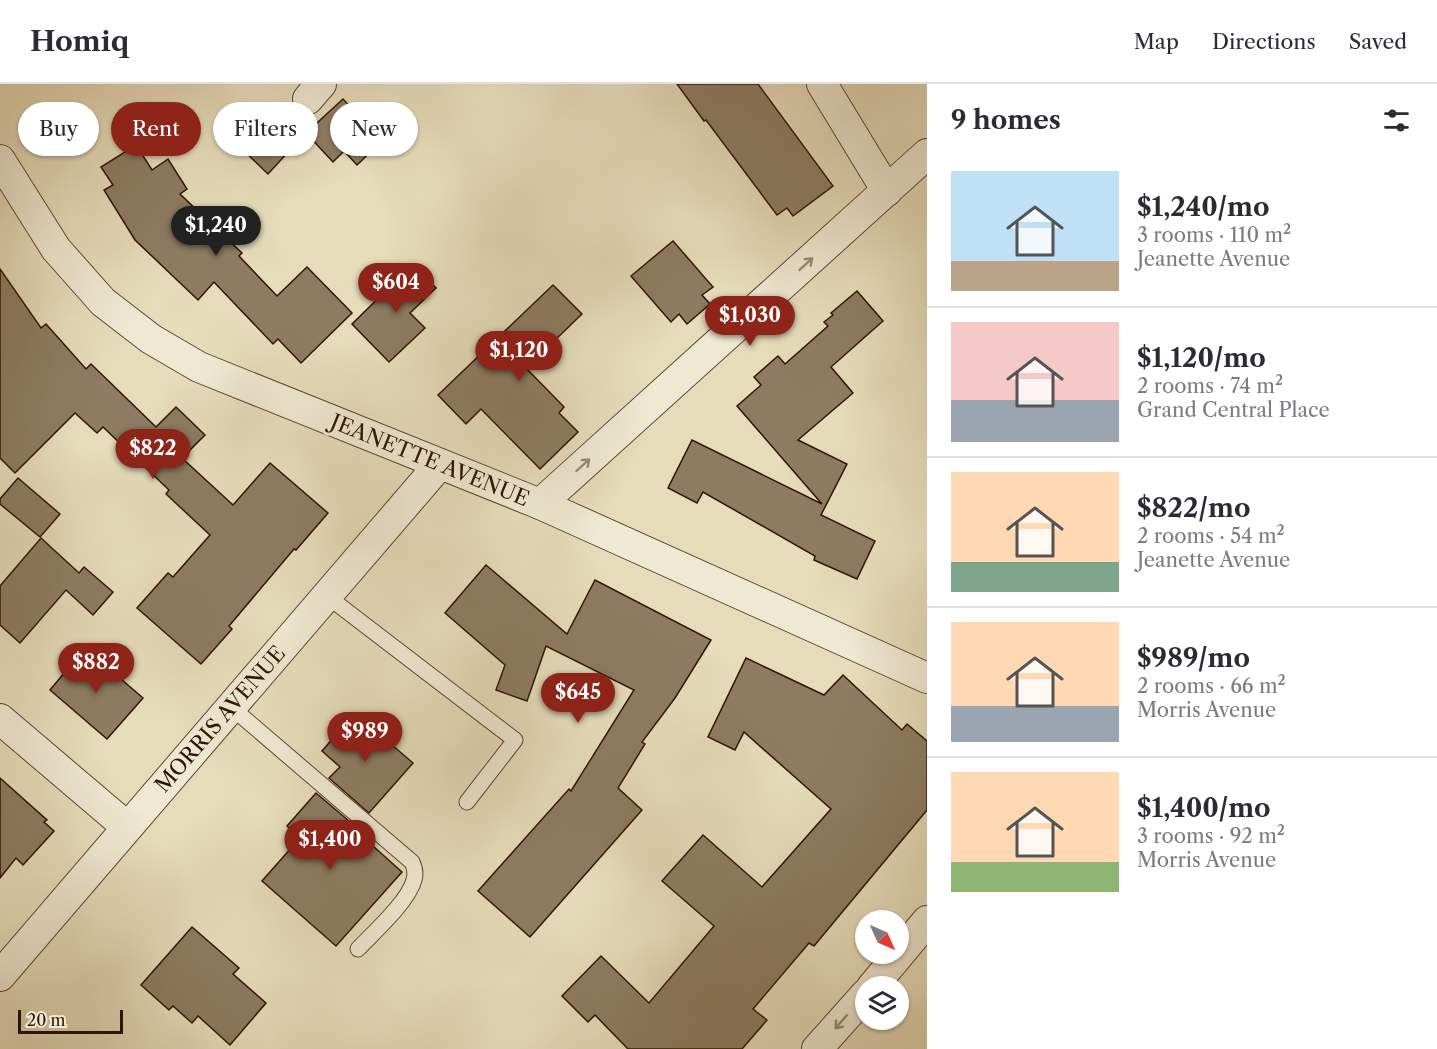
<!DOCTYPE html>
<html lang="en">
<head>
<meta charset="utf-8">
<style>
	body { margin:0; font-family:"Libre Caslon Text",serif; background:#f2f2f3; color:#2b2b33; height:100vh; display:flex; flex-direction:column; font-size:22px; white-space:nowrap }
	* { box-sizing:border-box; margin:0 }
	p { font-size:20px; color:#7c7c81 }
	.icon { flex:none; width:33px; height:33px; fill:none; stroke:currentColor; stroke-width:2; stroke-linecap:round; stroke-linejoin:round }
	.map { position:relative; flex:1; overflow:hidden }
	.drawer { display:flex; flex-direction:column; background:#fff; width:510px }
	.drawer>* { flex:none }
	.top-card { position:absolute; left:18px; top:18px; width:570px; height:54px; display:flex; gap:12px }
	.needle { width:39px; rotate:135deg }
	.controls { position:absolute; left:855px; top:826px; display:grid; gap:12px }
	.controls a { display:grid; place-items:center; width:54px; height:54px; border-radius:50%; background:#fff; box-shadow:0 2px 4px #0004; font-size:30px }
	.scale { position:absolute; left:18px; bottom:15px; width:105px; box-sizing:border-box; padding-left:6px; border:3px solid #2d1403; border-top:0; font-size:16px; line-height:21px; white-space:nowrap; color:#2d1403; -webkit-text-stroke:4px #efe8d2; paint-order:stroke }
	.price { position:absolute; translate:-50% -51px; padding:0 14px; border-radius:21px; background:#8f2418; color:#fff; font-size:20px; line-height:39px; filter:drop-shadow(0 2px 3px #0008) }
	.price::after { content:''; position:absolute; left:50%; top:36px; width:18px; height:14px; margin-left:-9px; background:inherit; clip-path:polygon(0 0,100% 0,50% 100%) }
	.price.on { background:#222; color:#fff }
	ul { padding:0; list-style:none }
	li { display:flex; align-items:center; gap:18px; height:150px; padding:0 24px }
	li+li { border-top:2px solid #e1e1e2 }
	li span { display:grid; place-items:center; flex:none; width:168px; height:120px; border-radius:0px; color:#555 }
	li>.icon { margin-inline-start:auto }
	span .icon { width:72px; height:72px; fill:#fffc; stroke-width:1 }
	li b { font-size:26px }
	h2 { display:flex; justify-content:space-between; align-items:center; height:72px; padding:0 24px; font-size:26px }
	.tag { padding:0 21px; border-radius:27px; background:#fff; box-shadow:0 2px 4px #0004; font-size:21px; line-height:54px }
	.tag.on { background:#8f2418; color:#fff }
	header { display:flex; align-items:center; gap:36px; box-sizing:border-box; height:84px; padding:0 30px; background:#fff; border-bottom:2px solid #e1e1e2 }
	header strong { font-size:28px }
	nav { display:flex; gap:33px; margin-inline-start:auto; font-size:21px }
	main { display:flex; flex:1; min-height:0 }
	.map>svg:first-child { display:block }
	.building { fill:#8d7c62; stroke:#2d1403; stroke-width:1.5 }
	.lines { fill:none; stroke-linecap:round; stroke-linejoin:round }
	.service-casing { stroke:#5b4631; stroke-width:17 }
	.minor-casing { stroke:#5b4631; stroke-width:32 }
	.service { stroke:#efe8d2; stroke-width:15 }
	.minor { stroke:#efe8d2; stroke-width:30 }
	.oneway { stroke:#988975 }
	.labels { text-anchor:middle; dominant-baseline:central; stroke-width:6; stroke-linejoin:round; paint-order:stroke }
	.street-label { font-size:21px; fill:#2d1403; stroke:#efe8d2 }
</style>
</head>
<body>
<header>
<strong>Homiq</strong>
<nav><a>Map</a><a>Directions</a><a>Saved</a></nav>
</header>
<main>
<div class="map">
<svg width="927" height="965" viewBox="0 0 927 965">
	<rect width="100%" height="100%" fill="#e6dcba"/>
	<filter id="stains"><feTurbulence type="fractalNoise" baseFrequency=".00333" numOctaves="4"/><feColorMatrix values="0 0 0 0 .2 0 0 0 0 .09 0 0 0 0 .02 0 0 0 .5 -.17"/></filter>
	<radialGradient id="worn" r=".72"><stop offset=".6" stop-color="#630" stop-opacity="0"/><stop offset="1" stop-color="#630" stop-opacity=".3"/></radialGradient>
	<g class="building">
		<path d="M 677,0 L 758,0 L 833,102 L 793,132 L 787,124 L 777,131 L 706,36 L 704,37 Z"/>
		<path d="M 343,15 L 382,57 L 357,81 L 344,67 L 333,78 L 306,49 Z"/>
		<path d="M 265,43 L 290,66 L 268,90 L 243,66 Z"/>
		<path d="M 136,61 L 152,86 L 168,75 L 187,105 L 180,110 L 242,169 L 239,172 L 277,212 L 307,183 L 352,229 L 301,279 L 278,255 L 273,260 L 214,198 L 198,216 L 135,156 L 104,106 L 113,101 L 101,83 Z"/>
		<path d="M 673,157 L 713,203 L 702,211 L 710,220 L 687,240 L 679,230 L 671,238 L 631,192 Z"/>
		<path d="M 413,180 L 436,204 L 410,229 L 425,244 L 389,278 L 352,240 Z"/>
		<path d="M 0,185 L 41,244 L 46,240 L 86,285 L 91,280 L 156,343 L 176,323 L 205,351 L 182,374 L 233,421 L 270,379 L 328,429 L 296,466 L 294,465 L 229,542 L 232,545 L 201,580 L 137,524 L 168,489 L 173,493 L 210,451 L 166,410 L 169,406 L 103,343 L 97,349 L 75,329 L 15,389 L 0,374 Z"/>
		<path d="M 553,201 L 582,230 L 526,284 L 564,323 L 559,329 L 578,348 L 540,385 L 481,325 L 466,340 L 438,311 Z"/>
		<path d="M 857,207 L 883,237 L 831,283 L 853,309 L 798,356 L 847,380 L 821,431 L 875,457 L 857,495 L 814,476 L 815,472 L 703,408 L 697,419 L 668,404 L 692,356 L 822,420 L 737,322 L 761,301 L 754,293 L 778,272 L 785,280 L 828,242 L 824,238 L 833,231 L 831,229 Z"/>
		<path d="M 18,394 L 60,430 L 40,453 L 0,420 L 0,415 Z"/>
		<path d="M 41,454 L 79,489 L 84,483 L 113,508 L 93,531 L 66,506 L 20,559 L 0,541 L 0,502 Z"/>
		<path d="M 486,481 L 567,550 L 595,496 L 711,556 L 675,614 L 642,658 L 645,660 L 618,704 L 642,726 L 530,853 L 478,807 L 569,705 L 571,707 L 634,606 L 546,562 L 527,617 L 496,606 L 505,581 L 445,529 Z"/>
		<path d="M 85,564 L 143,614 L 107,655 L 50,606 Z"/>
		<path d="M 746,574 L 824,611 L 843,591 L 902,646 L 907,640 L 927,657 L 927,726 L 814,862 L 809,859 L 753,925 L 767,936 L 742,965 L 628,965 L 595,931 L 588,938 L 562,912 L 601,872 L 649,919 L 714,842 L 662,797 L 703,751 L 762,803 L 831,725 L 744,648 L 735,666 L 708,653 Z"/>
		<path d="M 355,629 L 413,679 L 369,729 L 329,694 L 340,683 L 322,667 Z"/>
		<path d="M 0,694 L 47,736 L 44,738 L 54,747 L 23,781 L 16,774 L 0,794 Z"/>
		<path d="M 316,709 L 356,743 L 354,745 L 402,788 L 336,862 L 262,797 L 300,754 L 287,742 Z"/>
		<path d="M 192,843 L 239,884 L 233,890 L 266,919 L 230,961 L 198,932 L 192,939 L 173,922 L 169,926 L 141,901 Z"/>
	</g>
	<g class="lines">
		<g class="service-casing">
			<g id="service">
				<path d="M 327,512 L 515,656 L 467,718"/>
				<path d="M 231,623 L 412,778 C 415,784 416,789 414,796 C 408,818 374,848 358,865"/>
			</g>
		</g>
		<g class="minor-casing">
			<g id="minor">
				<path d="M 822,0 L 887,107"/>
				<path d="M 308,15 L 321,0"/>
				<path d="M 0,76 L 56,165 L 103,218 L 151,255 L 199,283 L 540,420 L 927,594"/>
				<path d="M 540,420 L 927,70"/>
				<path d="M 0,635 L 127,743"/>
				<path d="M 0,892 L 440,380"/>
				<path d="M 872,903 L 927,837"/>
				<path d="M 817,965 L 866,910"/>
			</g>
		</g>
		<use href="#service" class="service"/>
		<use href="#minor" class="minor"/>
	</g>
	<defs><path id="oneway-shaft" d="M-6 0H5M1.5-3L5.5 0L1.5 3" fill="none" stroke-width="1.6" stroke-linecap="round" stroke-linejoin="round" transform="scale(1.5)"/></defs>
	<g class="oneway">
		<use href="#oneway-shaft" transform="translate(806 180) rotate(-42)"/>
		<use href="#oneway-shaft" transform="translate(583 381) rotate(-42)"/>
		<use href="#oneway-shaft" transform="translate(841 938) rotate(131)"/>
	</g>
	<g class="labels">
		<g class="street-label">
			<text transform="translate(430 376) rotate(22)">JEANETTE AVENUE</text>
			<text transform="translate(220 635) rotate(-49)">MORRIS AVENUE</text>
		</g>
	</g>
	<rect width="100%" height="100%" filter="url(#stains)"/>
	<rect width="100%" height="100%" fill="url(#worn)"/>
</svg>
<div class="controls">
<a><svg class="needle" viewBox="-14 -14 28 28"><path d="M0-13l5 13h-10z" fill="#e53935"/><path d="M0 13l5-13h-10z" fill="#7c7c81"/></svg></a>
<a><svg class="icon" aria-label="layers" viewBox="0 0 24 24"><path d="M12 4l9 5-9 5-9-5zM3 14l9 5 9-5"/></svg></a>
</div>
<div class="scale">20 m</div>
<b class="price on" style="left:216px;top:173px">$1,240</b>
<b class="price" style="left:396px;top:230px">$604</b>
<b class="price" style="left:750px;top:263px">$1,030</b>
<b class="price" style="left:519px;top:298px">$1,120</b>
<b class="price" style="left:153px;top:396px">$822</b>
<b class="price" style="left:96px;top:610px">$882</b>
<b class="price" style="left:578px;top:640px">$645</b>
<b class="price" style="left:365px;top:679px">$989</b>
<b class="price" style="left:330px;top:787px">$1,400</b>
<div class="top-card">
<a class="tag">Buy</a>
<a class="tag on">Rent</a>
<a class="tag">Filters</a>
<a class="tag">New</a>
</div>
</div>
<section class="drawer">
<h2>9 homes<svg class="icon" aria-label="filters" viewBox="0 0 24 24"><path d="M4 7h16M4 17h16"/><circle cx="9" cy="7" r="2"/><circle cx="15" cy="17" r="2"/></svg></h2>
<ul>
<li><span style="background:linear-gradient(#bfe0f5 75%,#b9a48a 0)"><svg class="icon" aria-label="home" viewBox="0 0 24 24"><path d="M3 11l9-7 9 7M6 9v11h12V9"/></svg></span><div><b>$1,240/mo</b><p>3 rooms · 110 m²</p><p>Jeanette Avenue</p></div></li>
<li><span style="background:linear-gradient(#f6c9c9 65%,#9aa5b1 0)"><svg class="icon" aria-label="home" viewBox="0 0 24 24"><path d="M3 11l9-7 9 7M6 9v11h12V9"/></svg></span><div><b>$1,120/mo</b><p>2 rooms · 74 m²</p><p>Grand Central Place</p></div></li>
<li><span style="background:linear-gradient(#ffd9b3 75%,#7fa58c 0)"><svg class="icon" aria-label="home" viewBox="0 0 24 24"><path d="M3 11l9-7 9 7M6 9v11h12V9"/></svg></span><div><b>$822/mo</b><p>2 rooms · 54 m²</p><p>Jeanette Avenue</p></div></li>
<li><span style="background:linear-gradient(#ffd9b3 70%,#9aa5b1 0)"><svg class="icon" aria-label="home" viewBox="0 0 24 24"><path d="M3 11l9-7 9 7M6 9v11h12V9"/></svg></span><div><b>$989/mo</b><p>2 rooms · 66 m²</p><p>Morris Avenue</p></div></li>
<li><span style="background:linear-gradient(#ffd9b3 75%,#8fb573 0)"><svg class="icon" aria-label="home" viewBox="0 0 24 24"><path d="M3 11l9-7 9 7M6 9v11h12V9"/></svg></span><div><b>$1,400/mo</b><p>3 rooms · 92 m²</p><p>Morris Avenue</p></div></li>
</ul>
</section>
</main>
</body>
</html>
